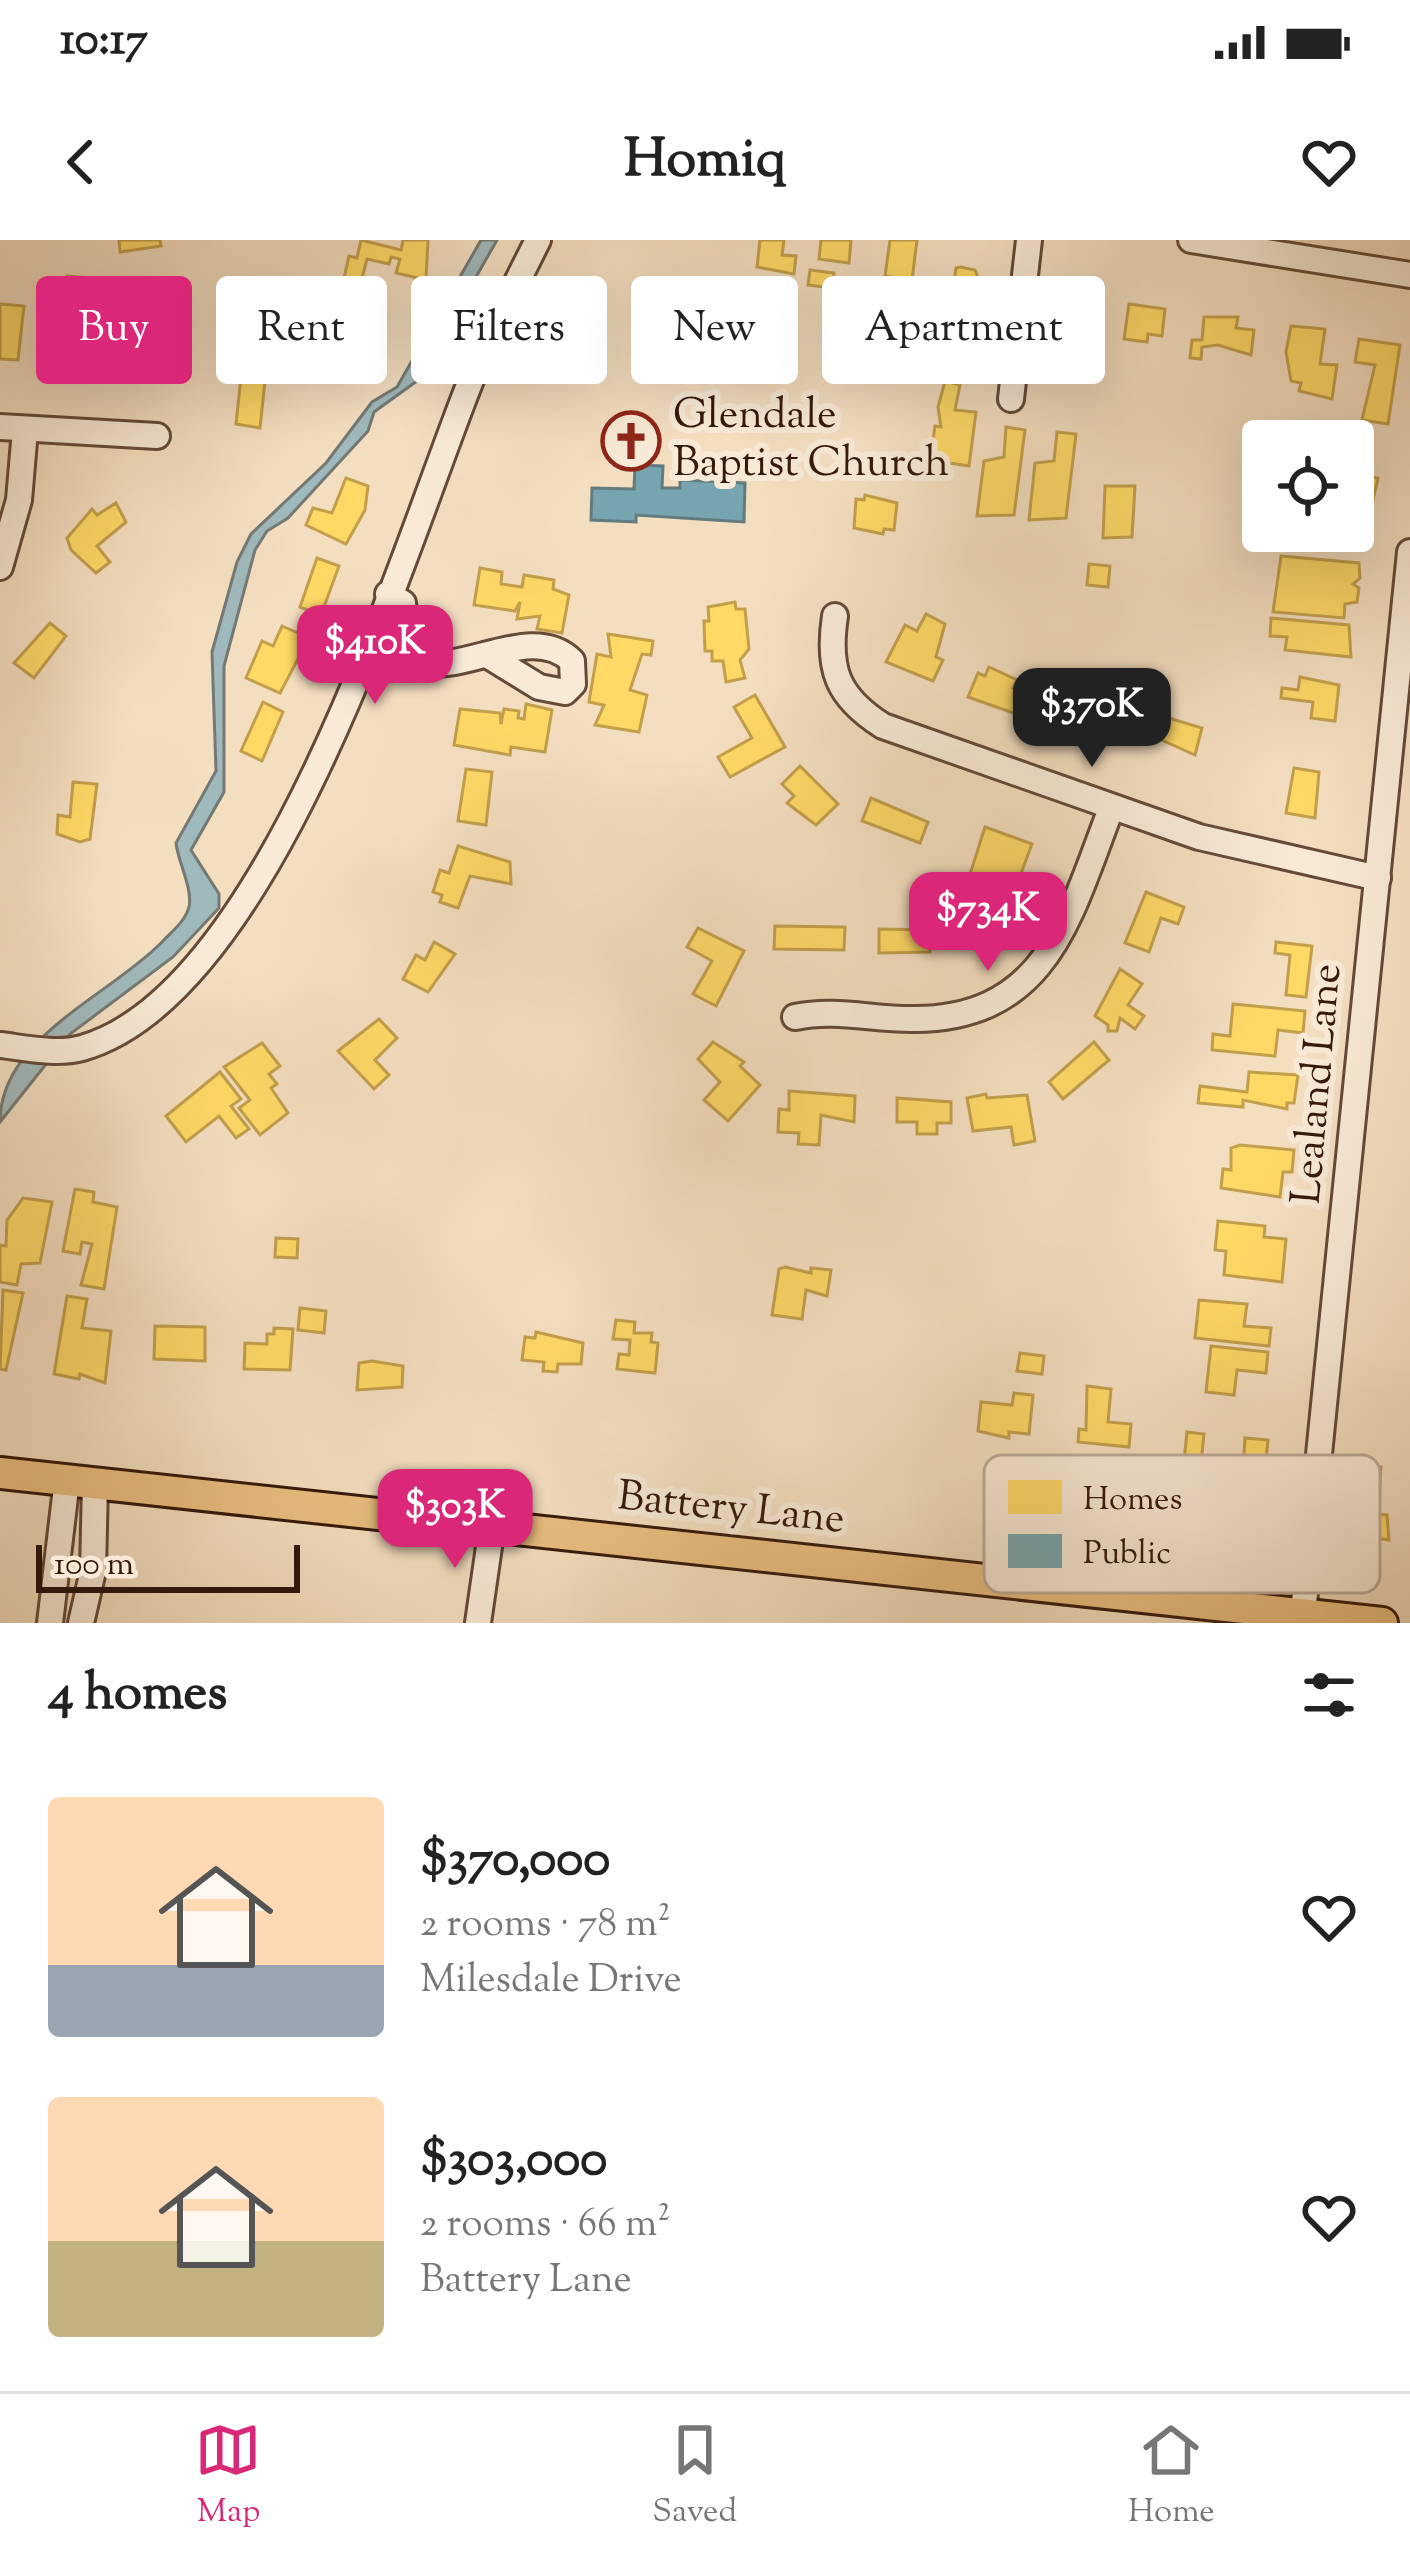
<!DOCTYPE html>
<html lang="en">
<head>
<meta charset="utf-8">
<style>
	body { margin:0; font-family:"Sorts Mill Goudy",serif; background:#f2f2f2; color:#222; height:100vh; display:flex; flex-direction:column; font-size:45px; white-space:nowrap }
	* { box-sizing:border-box; margin:0 }
	p { font-size:39px; color:#767676 }
	.icon { flex:none; width:66px; height:66px; fill:none; stroke:currentColor; stroke-width:2; stroke-linecap:round; stroke-linejoin:round }
	.map { position:relative; height:1383px; overflow:hidden }
	.details { display:flex; flex-direction:column; background:#fff; flex:1 }
	.details>* { flex:none }
	.banner { position:absolute; left:36px; top:36px; width:1338px; height:108px; display:flex; gap:24px }
	.controls { position:absolute; left:1242px; top:180px; display:grid; gap:24px }
	.controls a { display:grid; place-items:center; width:132px; height:132px; border-radius:12px; background:#fff; box-shadow:0 12px 48px #0002; font-size:60px }
	.scale { position:absolute; left:36px; bottom:30px; width:264px; box-sizing:border-box; padding-left:12px; border:6px solid #35190b; border-top:0; font-size:33px; line-height:42px; white-space:nowrap; color:#35190b; -webkit-text-stroke:9px #f8ead6; paint-order:stroke }
	.price { position:absolute; translate:-50% -102px; padding:0 27px; border-radius:24px; background:#db2777; color:#fff; font-size:39px; line-height:78px; filter:drop-shadow(0 3px 6px #0008) }
	.price::after { content:''; position:absolute; left:50%; top:72px; width:36px; height:27px; margin-left:-18px; background:inherit; clip-path:polygon(0 0,100% 0,50% 100%) }
	.price.on { background:#222; color:#fff }
	ul { padding:0; list-style:none }
	li { display:flex; align-items:center; gap:36px; height:300px; padding:0 48px }
	li span { display:grid; place-items:center; flex:none; width:336px; height:240px; border-radius:12px; color:#555 }
	li>.icon { margin-inline-start:auto }
	span .icon { width:144px; height:144px; fill:#fffc; stroke-width:1 }
	li b { font-size:51px }
	h2 { display:flex; justify-content:space-between; align-items:center; height:144px; padding:0 48px; font-size:51px }
	.tag { padding:0 42px; border-radius:12px; background:#fff; box-shadow:0 12px 48px #0002; font-size:42px; line-height:108px }
	.tag.on { background:#db2777; color:#fff }
	.status { display:flex; justify-content:space-between; align-items:center; height:84px; padding:0 60px; background:#fff; direction:ltr }
	.status svg { height:33px; fill:currentColor }
	header { display:flex; justify-content:space-between; align-items:center; height:156px; padding:0 48px; background:#fff; font-size:54px; font-weight:700 }
	.tab-bar { display:flex; justify-content:space-around; align-items:center; height:168px; border-top:3px solid #e0e0e0; background:#fff; font-size:33px; color:#767676 }
	.tab-bar a { display:grid; justify-items:center; gap:6px }
	.tab-bar .on { color:#db2777 }
	.map>svg:first-child { display:block }
	.water { fill:#a0b9bc; stroke:#757975; stroke-width:3 }
	.homes { fill:#ffd966; stroke:#c29f4b; stroke-width:3 }
	.public { fill:#76a5af; stroke:#627b7e; stroke-width:3 }
	.lines { fill:none; stroke-linecap:round; stroke-linejoin:round }
	.minor-casing { stroke:#654a38; stroke-width:30 }
	.major-casing { stroke:#35190b; stroke-width:36 }
	.minor { stroke:#f8ead6; stroke-width:24 }
	.major { stroke:#eabf80; stroke-width:30 }
	.labels { text-anchor:middle; dominant-baseline:central; stroke-width:12; stroke-linejoin:round; paint-order:stroke }
	.poi-label { font-size:42px; fill:#35190b; stroke:#f8ead6; text-anchor:start }
	.street-label { font-size:42px; fill:#35190b; stroke:#f8ead6 }
	.key { fill:#f8ead6; stroke:#beab99; stroke-width:3 }
	.key-label { font-size:33px; fill:#35190b }
</style>
</head>
<body>
<div class="status"><b>10:17</b><svg viewBox="0 0 49 12"><path d="M0 12V9h3v3zM5 12V6h3v6zM10 12V3h3v9zM15 12V0h3v12zM26 1h20v11H26zM47 4h2v5h-2z"/></svg></div>
<header><svg class="icon" aria-label="back" viewBox="0 0 24 24"><path d="M15 5l-7 7 7 7"/></svg>Homiq<svg class="icon" aria-label="heart" viewBox="0 0 24 24"><path d="M12 20l-8-8c-3-5 5-10 8-4 3-6 11-1 8 4z"/></svg></header>
<div class="map">
<svg width="1410" height="1383" viewBox="0 0 1410 1383">
	<rect width="100%" height="100%" fill="#f4dec0"/>
	<filter id="stains"><feTurbulence type="fractalNoise" baseFrequency=".00167" numOctaves="4"/><feColorMatrix values="0 0 0 0 .2 0 0 0 0 .09 0 0 0 0 .02 0 0 0 .5 -.17"/></filter>
	<radialGradient id="worn" r=".72"><stop offset=".6" stop-color="#630" stop-opacity="0"/><stop offset="1" stop-color="#630" stop-opacity=".3"/></radialGradient>
	<path class="water" d="M 481,0 L 497,0 L 417,141 L 374,172 L 368,191 L 288,278 L 267,291 L 255,310 L 224,426 L 224,552 L 191,610 L 219,654 L 219,668 L 173,717 L 70,794 L 0,882 C 0,798 109,756 161,703 C 171,692 185,682 189,667 C 193,649 178,622 176,603 L 216,531 L 212,412 L 237,322 L 251,294 L 326,223 L 372,162 L 397,147 Z"/>
	<g class="homes">
		<path d="M 119,0 L 160,0 L 161,6 L 120,12 Z"/>
		<path d="M 361,0 L 401,10 L 403,0 L 428,0 L 426,40 L 396,33 L 400,19 L 391,17 L 389,24 L 367,19 L 361,42 L 344,38 L 349,16 L 357,18 Z"/>
		<path d="M 760,0 L 784,0 L 782,15 L 796,16 L 794,34 L 757,27 Z"/>
		<path d="M 821,0 L 851,0 L 849,23 L 819,19 Z"/>
		<path d="M 890,0 L 917,0 L 912,40 L 885,36 Z"/>
		<path d="M 960,27 L 975,30 L 981,44 L 992,45 L 978,111 L 962,107 L 964,94 L 947,92 L 956,28 Z"/>
		<path d="M 810,30 L 834,33 L 832,48 L 808,45 Z"/>
		<path d="M 67,36 L 101,39 L 98,66 L 64,62 Z"/>
		<path d="M 1057,50 L 1094,55 L 1086,117 L 1070,114 L 1064,130 L 1049,126 Z"/>
		<path d="M 846,58 L 866,61 L 863,81 L 844,78 Z"/>
		<path d="M 262,61 L 288,63 L 287,123 L 256,120 Z"/>
		<path d="M 0,64 L 24,66 L 18,120 L 0,119 Z"/>
		<path d="M 1129,64 L 1165,69 L 1162,96 L 1148,94 L 1147,102 L 1124,99 Z"/>
		<path d="M 1204,77 L 1238,77 L 1236,88 L 1254,90 L 1251,115 L 1218,105 L 1202,107 L 1201,119 L 1190,118 L 1192,100 L 1202,100 Z"/>
		<path d="M 878,81 L 907,83 L 905,106 L 876,103 Z"/>
		<path d="M 1291,86 L 1325,89 L 1320,124 L 1337,125 L 1332,159 L 1299,151 L 1301,143 L 1291,141 L 1286,112 Z"/>
		<path d="M 70,91 L 128,100 L 125,125 L 67,114 Z"/>
		<path d="M 1359,99 L 1400,105 L 1388,184 L 1362,180 L 1375,125 L 1355,122 Z"/>
		<path d="M 241,137 L 265,141 L 260,188 L 236,184 Z"/>
		<path d="M 945,141 L 960,145 L 955,170 L 976,172 L 969,226 L 943,222 L 932,208 L 935,186 L 941,187 L 938,167 Z"/>
		<path d="M 1006,187 L 1025,190 L 1014,275 L 977,276 L 984,221 L 1004,217 Z"/>
		<path d="M 1057,192 L 1076,194 L 1066,278 L 1029,280 L 1035,223 L 1054,221 Z"/>
		<path d="M 1353,235 L 1378,238 L 1367,286 L 1353,284 Z"/>
		<path d="M 346,238 L 368,246 L 365,270 L 346,304 L 306,285 L 313,268 L 332,273 Z"/>
		<path d="M 1105,246 L 1135,246 L 1132,297 L 1103,298 Z"/>
		<path d="M 865,255 L 897,263 L 894,290 L 884,289 L 883,294 L 854,288 L 856,259 L 864,260 Z"/>
		<path d="M 116,263 L 126,282 L 97,306 L 110,322 L 96,333 L 71,310 L 67,298 L 92,269 L 97,275 Z"/>
		<path d="M 1281,316 L 1359,323 L 1360,338 L 1353,344 L 1359,348 L 1357,362 L 1345,364 L 1344,378 L 1273,372 Z"/>
		<path d="M 317,318 L 339,326 L 321,375 L 300,367 Z"/>
		<path d="M 1089,324 L 1110,326 L 1108,347 L 1087,345 Z"/>
		<path d="M 480,328 L 502,332 L 501,344 L 522,347 L 524,335 L 554,340 L 553,349 L 569,355 L 562,393 L 537,389 L 540,376 L 517,379 L 520,362 L 515,371 L 474,365 Z"/>
		<path d="M 735,362 L 736,369 L 745,369 L 749,409 L 740,420 L 745,438 L 726,442 L 723,421 L 712,421 L 712,411 L 705,411 L 704,381 L 709,381 L 708,367 Z"/>
		<path d="M 926,374 L 945,384 L 936,417 L 943,420 L 933,441 L 886,422 L 905,385 L 917,391 Z"/>
		<path d="M 1271,378 L 1349,385 L 1351,417 L 1285,410 L 1287,397 L 1270,396 Z"/>
		<path d="M 50,383 L 66,396 L 34,438 L 14,423 Z"/>
		<path d="M 282,386 L 309,398 L 280,453 L 246,438 L 262,401 L 273,406 Z"/>
		<path d="M 608,394 L 653,401 L 651,415 L 642,414 L 630,450 L 647,455 L 639,492 L 595,485 L 604,465 L 589,462 L 597,414 L 611,417 Z"/>
		<path d="M 989,427 L 1017,440 L 1013,448 L 1034,458 L 1025,477 L 968,457 L 978,433 L 985,436 Z"/>
		<path d="M 1078,435 L 1095,441 L 1091,453 L 1106,458 L 1102,471 L 1121,478 L 1114,499 L 1071,488 L 1061,479 Z"/>
		<path d="M 1300,437 L 1339,445 L 1335,481 L 1311,478 L 1313,462 L 1281,458 L 1282,448 L 1298,450 Z"/>
		<path d="M 755,455 L 785,507 L 730,537 L 718,517 L 752,498 L 734,467 Z"/>
		<path d="M 263,462 L 283,472 L 262,521 L 241,511 Z"/>
		<path d="M 526,464 L 552,470 L 545,512 L 511,507 L 510,515 L 454,505 L 460,469 L 500,473 L 501,484 L 504,469 L 519,471 L 518,478 L 524,479 Z"/>
		<path d="M 1152,473 L 1202,488 L 1195,515 L 1146,493 Z"/>
		<path d="M 800,526 L 838,564 L 816,585 L 787,563 L 794,556 L 782,544 Z"/>
		<path d="M 1294,528 L 1319,532 L 1315,578 L 1286,573 Z"/>
		<path d="M 466,529 L 492,532 L 486,585 L 458,581 Z"/>
		<path d="M 73,542 L 97,544 L 90,599 L 80,602 L 57,594 L 58,575 L 70,577 Z"/>
		<path d="M 871,558 L 928,582 L 920,603 L 862,581 Z"/>
		<path d="M 985,587 L 1032,604 L 1007,671 L 965,650 Z"/>
		<path d="M 458,606 L 510,622 L 511,644 L 470,636 L 458,668 L 440,662 L 442,655 L 433,652 L 440,630 L 449,633 Z"/>
		<path d="M 1146,652 L 1184,667 L 1178,684 L 1161,678 L 1149,712 L 1125,703 Z"/>
		<path d="M 775,686 L 845,687 L 844,710 L 774,709 Z"/>
		<path d="M 698,688 L 744,711 L 716,766 L 693,754 L 712,721 L 687,707 Z"/>
		<path d="M 879,689 L 930,690 L 930,712 L 879,713 Z"/>
		<path d="M 434,702 L 455,714 L 428,752 L 403,739 L 416,715 L 425,720 Z"/>
		<path d="M 1276,702 L 1312,706 L 1306,757 L 1286,755 L 1290,715 L 1275,713 Z"/>
		<path d="M 1120,729 L 1142,744 L 1128,765 L 1144,776 L 1135,789 L 1120,778 L 1117,791 L 1108,791 L 1108,785 L 1095,776 Z"/>
		<path d="M 1233,764 L 1305,771 L 1303,793 L 1278,790 L 1275,816 L 1212,810 L 1213,794 L 1230,796 Z"/>
		<path d="M 379,779 L 397,798 L 375,820 L 389,835 L 374,849 L 338,811 Z"/>
		<path d="M 713,802 L 744,822 L 740,826 L 760,845 L 728,881 L 704,860 L 720,842 L 698,819 Z"/>
		<path d="M 1094,802 L 1109,820 L 1063,859 L 1049,842 Z"/>
		<path d="M 262,803 L 280,826 L 269,834 L 277,844 L 271,848 L 288,873 L 260,895 L 239,868 L 250,860 L 224,827 Z"/>
		<path d="M 220,832 L 241,859 L 231,866 L 249,889 L 236,898 L 219,876 L 186,902 L 166,876 Z"/>
		<path d="M 1249,832 L 1298,835 L 1294,863 L 1287,863 L 1287,869 L 1243,860 L 1243,867 L 1198,863 L 1200,846 L 1247,852 Z"/>
		<path d="M 789,851 L 855,856 L 854,882 L 821,875 L 819,905 L 798,904 L 799,893 L 778,892 L 779,869 L 789,870 Z"/>
		<path d="M 986,854 L 987,858 L 1027,855 L 1035,901 L 1014,905 L 1011,887 L 973,891 L 967,858 Z"/>
		<path d="M 897,858 L 951,862 L 951,883 L 937,883 L 937,894 L 917,894 L 917,882 L 897,882 Z"/>
		<path d="M 1240,905 L 1294,910 L 1292,932 L 1283,932 L 1280,957 L 1221,948 L 1223,929 L 1231,930 L 1231,908 Z"/>
		<path d="M 75,949 L 94,952 L 93,962 L 117,967 L 104,1049 L 81,1045 L 92,1004 L 82,1002 L 80,1014 L 63,1011 Z"/>
		<path d="M 23,958 L 52,962 L 40,1023 L 21,1024 L 17,1045 L 0,1042 L 0,1005 L 6,1006 L 7,980 Z"/>
		<path d="M 1218,981 L 1265,986 L 1264,997 L 1286,999 L 1282,1042 L 1224,1035 L 1226,1011 L 1215,1010 Z"/>
		<path d="M 276,998 L 298,999 L 297,1018 L 275,1017 Z"/>
		<path d="M 785,1027 L 811,1033 L 811,1028 L 831,1030 L 827,1056 L 806,1050 L 802,1079 L 772,1075 L 779,1029 Z"/>
		<path d="M 3,1050 L 23,1053 L 6,1130 L 0,1129 Z"/>
		<path d="M 67,1056 L 87,1059 L 82,1088 L 111,1091 L 105,1143 L 80,1134 L 79,1139 L 54,1134 Z"/>
		<path d="M 1199,1060 L 1247,1064 L 1244,1086 L 1271,1088 L 1269,1106 L 1195,1098 Z"/>
		<path d="M 300,1068 L 326,1071 L 324,1093 L 298,1090 Z"/>
		<path d="M 616,1080 L 635,1082 L 634,1093 L 652,1093 L 651,1102 L 658,1103 L 655,1133 L 617,1129 L 619,1114 L 629,1115 L 630,1100 L 613,1099 Z"/>
		<path d="M 155,1086 L 205,1087 L 205,1121 L 154,1119 Z"/>
		<path d="M 274,1088 L 293,1089 L 290,1130 L 244,1129 L 245,1103 L 267,1104 L 267,1094 L 274,1094 Z"/>
		<path d="M 536,1092 L 583,1103 L 581,1124 L 558,1124 L 557,1132 L 543,1131 L 544,1122 L 522,1120 L 525,1097 L 535,1098 Z"/>
		<path d="M 1211,1106 L 1268,1112 L 1266,1133 L 1237,1130 L 1234,1155 L 1206,1152 Z"/>
		<path d="M 1020,1113 L 1044,1116 L 1042,1134 L 1017,1131 Z"/>
		<path d="M 372,1121 L 403,1126 L 402,1147 L 357,1150 L 359,1123 Z"/>
		<path d="M 1087,1146 L 1111,1149 L 1108,1182 L 1131,1184 L 1129,1207 L 1078,1202 L 1079,1189 L 1086,1190 Z"/>
		<path d="M 1014,1153 L 1033,1155 L 1029,1194 L 1009,1192 L 1009,1198 L 978,1191 L 981,1162 L 1012,1165 Z"/>
		<path d="M 1187,1192 L 1204,1194 L 1201,1223 L 1195,1222 L 1200,1235 L 1232,1232 L 1246,1240 L 1251,1228 L 1243,1227 L 1245,1198 L 1268,1200 L 1265,1230 L 1256,1229 L 1258,1258 L 1242,1254 L 1241,1267 L 1229,1266 L 1223,1276 L 1215,1275 L 1211,1263 L 1200,1262 L 1201,1249 L 1185,1250 L 1181,1244 L 1183,1228 L 1189,1229 L 1190,1221 L 1184,1221 Z"/>
		<path d="M 1352,1225 L 1381,1227 L 1380,1244 L 1351,1243 Z"/>
		<path d="M 1351,1272 L 1387,1275 L 1389,1300 L 1349,1295 Z"/>
	</g>
	<path class="public" d="M 635,225 L 663,226 L 662,248 L 680,248 L 680,240 L 745,243 L 744,282 L 636,275 L 636,282 L 591,280 L 592,248 L 634,249 Z"/>
	<g class="lines">
		<g class="minor-casing">
			<g id="minor">
				<path d="M 1191,0 L 1410,35"/>
				<path d="M 1011,159 L 1029,0"/>
				<path d="M 0,187 L 157,196"/>
				<path d="M 0,327 L 19,260 L 25,190"/>
				<path d="M 388,354 L 403,363 L 408,403 L 420,422 C 465,434 533,382 572,421 L 573,444 L 565,452 L 539,447 L 487,415"/>
				<path d="M 835,376 C 827,429 837,457 883,486 L 1199,597 L 1378,638"/>
				<path d="M 795,777 C 836,768 874,780 915,779 C 1049,778 1070,674 1111,569"/>
				<path d="M 0,805 C 25,808 57,815 82,808 C 272,754 403,310 471,140 C 491,92 515,46 538,0"/>
				<path d="M 50,1383 L 67,1240"/>
				<path d="M 81,1383 L 93,1331 L 95,1244"/>
				<path d="M 478,1383 L 492,1286"/>
				<path d="M 1302,1383 L 1410,312"/>
			</g>
		</g>
		<g class="major-casing">
			<path id="major" d="M 0,1233 L 1382,1383"/>
		</g>
		<use href="#minor" class="minor"/>
		<use href="#major" class="major"/>
	</g>
	<defs>
		<g id="church-ring" transform="scale(3)"><circle r="9.5" fill="#f8ead6" stroke="#8f2418" stroke-width="1.5"/><path d="M-1.2-6h2.4v3.5h3.3v2.4h-3.3V6h-2.4V-.1h-3.3v-2.4h3.3Z" fill="#8f2418"/></g>
	</defs>
	<g fill-rule="evenodd">
		<use href="#church-ring" x="631" y="201"/>
	</g>
	<g class="labels">
		<g class="poi-label">
			<text x="673" y="177">Glendale<tspan x="673" dy="48">Baptist Church</tspan></text>
		</g>
		<g class="street-label">
			<text transform="translate(1319 844) rotate(-85)">Lealand Lane</text>
			<text transform="translate(731 1270) rotate(6)">Battery Lane</text>
		</g>
	</g>
	<rect x="984" y="1215" width="396" height="138" rx="18" class="key"/>
	<rect x="1008" y="1240" width="54" height="34" fill="#ffd966"/>
	<rect x="1008" y="1294" width="54" height="34" fill="#76a5af"/>
	<g class="key-label">
		<text x="1083" y="1269">Homes</text>
		<text x="1083" y="1323">Public</text>
	</g>
	<rect width="100%" height="100%" filter="url(#stains)"/>
	<rect width="100%" height="100%" fill="url(#worn)"/>
</svg>
<div class="controls">
<a><svg class="icon" aria-label="locate" viewBox="0 0 24 24"><circle cx="12" cy="12" r="6"/><path d="M12 2v4M12 18v4M2 12h4M18 12h4"/></svg></a>
</div>
<div class="scale">100 m</div>
<b class="price" style="left:375px;top:467px">$410K</b>
<b class="price on" style="left:1092px;top:530px">$370K</b>
<b class="price" style="left:988px;top:734px">$734K</b>
<b class="price" style="left:455px;top:1331px">$303K</b>
<div class="banner">
<a class="tag on">Buy</a>
<a class="tag">Rent</a>
<a class="tag">Filters</a>
<a class="tag">New</a>
<a class="tag">Apartment</a>
</div>
</div>
<section class="details">
<h2>4 homes<svg class="icon" aria-label="filters" viewBox="0 0 24 24"><path d="M4 7h16M4 17h16"/><circle cx="9" cy="7" r="2"/><circle cx="15" cy="17" r="2"/></svg></h2>
<ul>
<li><span style="background:linear-gradient(#ffd9b3 70%,#9aa5b1 0)"><svg class="icon" aria-label="home" viewBox="0 0 24 24"><path d="M3 11l9-7 9 7M6 9v11h12V9"/></svg></span><div><b>$370,000</b><p>2 rooms · 78 m²</p><p>Milesdale Drive</p></div><svg class="icon" aria-label="heart" viewBox="0 0 24 24"><path d="M12 20l-8-8c-3-5 5-10 8-4 3-6 11-1 8 4z"/></svg></li>
<li><span style="background:linear-gradient(#ffd9b3 60%,#c2b280 0)"><svg class="icon" aria-label="home" viewBox="0 0 24 24"><path d="M3 11l9-7 9 7M6 9v11h12V9"/></svg></span><div><b>$303,000</b><p>2 rooms · 66 m²</p><p>Battery Lane</p></div><svg class="icon" aria-label="heart" viewBox="0 0 24 24"><path d="M12 20l-8-8c-3-5 5-10 8-4 3-6 11-1 8 4z"/></svg></li>
</ul>
</section>
<nav class="tab-bar">
<a class="on"><svg class="icon" aria-label="map" viewBox="0 0 24 24"><path d="M3 6l6-2 6 2 6-2v14l-6 2-6-2-6 2zM9 4v14M15 6v14"/></svg>Map</a>
<a><svg class="icon" aria-label="saved" viewBox="0 0 24 24"><path d="M7 4h10v16l-5-4-5 4z"/></svg>Saved</a>
<a><svg class="icon" aria-label="home" viewBox="0 0 24 24"><path d="M3 11l9-7 9 7M6 9v11h12V9"/></svg>Home</a>
</nav>
</body>
</html>
